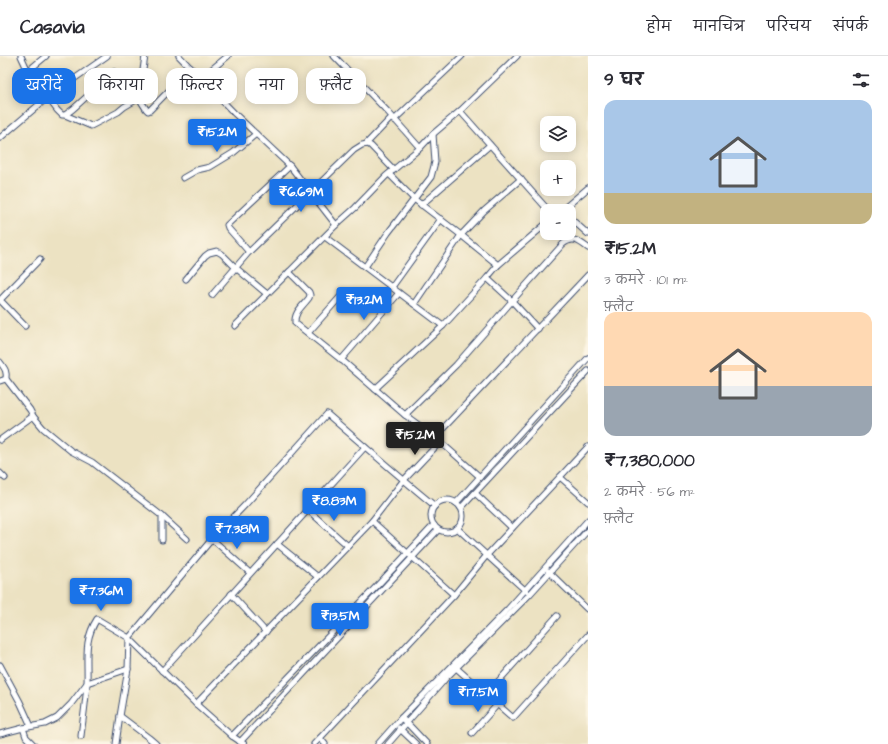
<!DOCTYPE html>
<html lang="hi">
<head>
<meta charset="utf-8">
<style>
	body { margin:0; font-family:"Architects Daughter","Playpen Sans Deva",sans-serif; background:#f7f7f7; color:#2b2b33; height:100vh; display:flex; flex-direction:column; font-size:15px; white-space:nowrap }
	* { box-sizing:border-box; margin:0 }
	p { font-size:13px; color:#7c7c81 }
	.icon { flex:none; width:22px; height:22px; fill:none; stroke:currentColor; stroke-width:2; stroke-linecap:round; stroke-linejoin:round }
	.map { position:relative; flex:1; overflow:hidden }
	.side { display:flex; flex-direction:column; background:#fff; width:300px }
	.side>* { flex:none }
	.banner { position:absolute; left:12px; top:12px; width:380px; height:36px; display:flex; gap:8px }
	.tools { position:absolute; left:540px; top:60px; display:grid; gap:8px }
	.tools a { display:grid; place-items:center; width:36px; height:36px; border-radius:8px; background:#fff; box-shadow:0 2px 10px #0003; font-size:20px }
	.price { position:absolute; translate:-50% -34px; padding:0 9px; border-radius:4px; background:#1a73e8; color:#fff; font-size:13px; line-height:26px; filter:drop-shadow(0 1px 2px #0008) }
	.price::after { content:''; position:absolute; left:50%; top:24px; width:12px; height:9px; margin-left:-6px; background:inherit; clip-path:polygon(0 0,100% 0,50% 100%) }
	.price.on { background:#222; color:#fff }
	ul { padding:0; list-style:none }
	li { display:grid; align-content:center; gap:8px; height:212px; padding:0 16px }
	li span { display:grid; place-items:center; height:124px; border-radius:12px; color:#555 }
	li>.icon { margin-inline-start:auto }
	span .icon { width:72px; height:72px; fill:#fffc; stroke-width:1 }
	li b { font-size:17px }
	h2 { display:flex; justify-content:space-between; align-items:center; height:48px; padding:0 16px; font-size:17px }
	.pill { padding:0 14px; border-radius:12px; background:#fff; box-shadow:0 2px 10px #0003; font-size:14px; line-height:36px }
	.pill.on { background:#1a73e8; color:#fff }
	header { display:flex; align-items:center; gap:24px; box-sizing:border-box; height:56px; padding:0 20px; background:#fff; border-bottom:1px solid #e1e1e2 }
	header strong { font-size:19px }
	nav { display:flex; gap:22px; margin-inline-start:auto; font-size:14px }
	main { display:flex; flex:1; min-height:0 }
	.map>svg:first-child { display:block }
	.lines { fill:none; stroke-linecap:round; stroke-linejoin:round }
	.minor-casing { stroke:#3a4a6d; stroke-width:7 }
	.minor { stroke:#fff; stroke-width:5 }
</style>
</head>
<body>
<header>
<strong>Casavia</strong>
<nav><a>होम</a><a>मानचित्र</a><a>परिचय</a><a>संपर्क</a></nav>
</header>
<main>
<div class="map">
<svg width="588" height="688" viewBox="0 0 588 688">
	<rect width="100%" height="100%" fill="#fcf5e5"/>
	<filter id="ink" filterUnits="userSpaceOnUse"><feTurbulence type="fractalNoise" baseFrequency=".025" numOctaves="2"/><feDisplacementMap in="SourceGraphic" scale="8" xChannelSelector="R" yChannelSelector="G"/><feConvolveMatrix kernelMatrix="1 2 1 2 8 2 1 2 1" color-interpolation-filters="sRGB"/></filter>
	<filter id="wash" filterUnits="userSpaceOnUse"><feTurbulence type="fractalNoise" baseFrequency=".012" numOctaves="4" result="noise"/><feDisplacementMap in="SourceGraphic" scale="16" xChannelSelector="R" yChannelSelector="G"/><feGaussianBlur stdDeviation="0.9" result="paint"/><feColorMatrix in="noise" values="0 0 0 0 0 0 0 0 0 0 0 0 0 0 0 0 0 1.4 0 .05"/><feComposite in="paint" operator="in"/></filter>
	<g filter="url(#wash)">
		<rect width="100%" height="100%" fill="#ece2c2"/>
	</g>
	<g filter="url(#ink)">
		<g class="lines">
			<g class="minor-casing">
				<g id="minor">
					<path d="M 21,0 L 28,15 L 57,54 L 62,59 L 65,59 L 73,53 L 114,16"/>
					<path d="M 145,0 L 139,42 L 146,53 L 148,55 L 150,54 L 191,12"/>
					<path d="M 179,0 L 235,58 L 290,110 L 336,169"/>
					<path d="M 334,0 L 388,56 L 420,92"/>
					<path d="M 28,15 L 46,0"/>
					<path d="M 201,22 L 228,0"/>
					<path d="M 460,55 L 549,155"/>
					<path d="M 65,59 L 91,70 L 118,56 L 124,51 L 139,42"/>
					<path d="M 394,64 L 462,0"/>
					<path d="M 0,82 L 48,41 L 107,0"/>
					<path d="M 366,88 L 392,61"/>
					<path d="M 389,118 L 414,143 L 461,179 L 498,209"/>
					<path d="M 183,122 L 197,114 L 210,111 L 233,97 L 256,78"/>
					<path d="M 421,149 L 490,89"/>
					<path d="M 561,155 L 588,132"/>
					<path d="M 569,161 L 588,178"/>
					<path d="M 325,181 L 443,270"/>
					<path d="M 249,196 L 228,172 L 227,169 L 290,110"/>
					<path d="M 365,211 L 388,177 L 431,121 L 435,106 L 433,78"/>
					<path d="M 289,216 L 309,236 L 310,239 L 309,242 C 303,250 294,256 295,267 L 344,306 L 405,359 L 435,381 L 480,421"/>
					<path d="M 186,223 L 205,200 L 209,197 L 217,195 L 222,198 L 236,212 L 267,238"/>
					<path d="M 392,231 L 441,163"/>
					<path d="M 212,239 L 249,196 L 354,94 L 362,89 L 368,88 L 371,90 L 394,114"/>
					<path d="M 414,248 L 461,179 L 484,155 L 521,123"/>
					<path d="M 25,270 L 0,244 L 40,203"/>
					<path d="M 235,270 L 336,169 L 355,152 L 386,120 L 420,92 L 433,78 L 460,55 L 517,0"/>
					<path d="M 538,273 L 512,245 L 563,188 C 573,180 579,185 588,192"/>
					<path d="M 308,277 L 340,241"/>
					<path d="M 341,304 L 399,237"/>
					<path d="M 0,306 C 5,313 7,315 6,323 L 30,354 L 33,360 L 0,384"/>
					<path d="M 0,325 L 6,323"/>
					<path d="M 375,333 L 443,270 L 487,222 L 498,209 L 547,167"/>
					<path d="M 405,359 L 456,309 L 512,245 L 487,222"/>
					<path d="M 33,360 L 43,372 L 60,386 L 71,395 L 92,406 L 162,460 L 162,484"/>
					<path d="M 435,381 L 588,219"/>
					<path d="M 0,417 L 5,422"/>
					<path d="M 560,421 L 588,446"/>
					<path d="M 475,437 L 512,472"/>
					<circle cx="447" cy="460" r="16"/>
					<path d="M 456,447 L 588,302"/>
					<path d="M 461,452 L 588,315"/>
					<path d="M 308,454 L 348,490"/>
					<path d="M 162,460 L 187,483"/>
					<path d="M 372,465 L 454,539"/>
					<path d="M 458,473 L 526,535"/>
					<path d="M 212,483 L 250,517"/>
					<path d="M 277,488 L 318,521"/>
					<path d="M 548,515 L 587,553 L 588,552"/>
					<path d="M 231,538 L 266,576"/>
					<path d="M 0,609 L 20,646 L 31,670"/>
					<path d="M 454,610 L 513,662 L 588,579"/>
					<path d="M 162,615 L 365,391"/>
					<path d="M 486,639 L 557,560"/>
					<path d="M 196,648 L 372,465 L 403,425 L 440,386"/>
					<path d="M 120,660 L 149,682 L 156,688"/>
					<path d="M 401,662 L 407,667 L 427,688"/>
					<path d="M 23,672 L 26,681 L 33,688"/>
					<path d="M 399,672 L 416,688"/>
					<path d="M 472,677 L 497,649"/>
					<path d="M 0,678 L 23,672 L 45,668 L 57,662 L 71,648 L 87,627 L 128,613"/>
					<path d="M 81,680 C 83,663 86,645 87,627 C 88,603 83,585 97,563 L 129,582 L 128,613 L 120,660 L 116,688"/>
					<path d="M 232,680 L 375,532 L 434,469"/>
					<path d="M 240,686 L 438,474"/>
					<path d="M 244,688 L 232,680 L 196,648 L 129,582 L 212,483 L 245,449 L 327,358 C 363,389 398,420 435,450"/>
					<path d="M 314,688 L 320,682"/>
					<path d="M 325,688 L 320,682 L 454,539 L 487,499 L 588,391"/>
					<path d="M 378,688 L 401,662 L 508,553 L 588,464"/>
					<path d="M 388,688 L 446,622 L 530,538 L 588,474"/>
				</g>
			</g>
			<use href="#minor" class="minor"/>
		</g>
	</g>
</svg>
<div class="tools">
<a><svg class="icon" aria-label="layers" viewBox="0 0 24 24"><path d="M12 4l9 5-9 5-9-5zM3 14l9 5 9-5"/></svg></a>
<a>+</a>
<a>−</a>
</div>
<b class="price" style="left:217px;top:97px">₹15.2M</b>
<b class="price" style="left:301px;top:157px">₹6.69M</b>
<b class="price" style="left:364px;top:265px">₹13.2M</b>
<b class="price on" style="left:415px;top:400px">₹15.2M</b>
<b class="price" style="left:334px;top:466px">₹8.83M</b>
<b class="price" style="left:237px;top:494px">₹7.38M</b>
<b class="price" style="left:101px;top:556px">₹7.36M</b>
<b class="price" style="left:340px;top:581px">₹13.5M</b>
<b class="price" style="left:478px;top:657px">₹17.5M</b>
<div class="banner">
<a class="pill on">खरीदें</a>
<a class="pill">किराया</a>
<a class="pill">फ़िल्टर</a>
<a class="pill">नया</a>
<a class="pill">फ़्लैट</a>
</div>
</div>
<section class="side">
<h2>9 घर<svg class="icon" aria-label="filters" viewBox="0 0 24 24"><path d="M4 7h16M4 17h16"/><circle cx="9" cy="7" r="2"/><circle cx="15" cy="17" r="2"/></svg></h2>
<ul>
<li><span style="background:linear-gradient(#a9c7e8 75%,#c2b280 0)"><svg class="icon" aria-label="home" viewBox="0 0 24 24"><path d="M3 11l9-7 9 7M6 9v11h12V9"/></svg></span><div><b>₹15.2M</b><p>3 कमरे · 101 m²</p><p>फ़्लैट</p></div></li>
<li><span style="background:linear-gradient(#ffd9b3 60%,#9aa5b1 0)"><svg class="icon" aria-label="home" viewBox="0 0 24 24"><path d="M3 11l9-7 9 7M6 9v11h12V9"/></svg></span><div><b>₹7,380,000</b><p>2 कमरे · 56 m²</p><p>फ़्लैट</p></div></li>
</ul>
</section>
</main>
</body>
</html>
